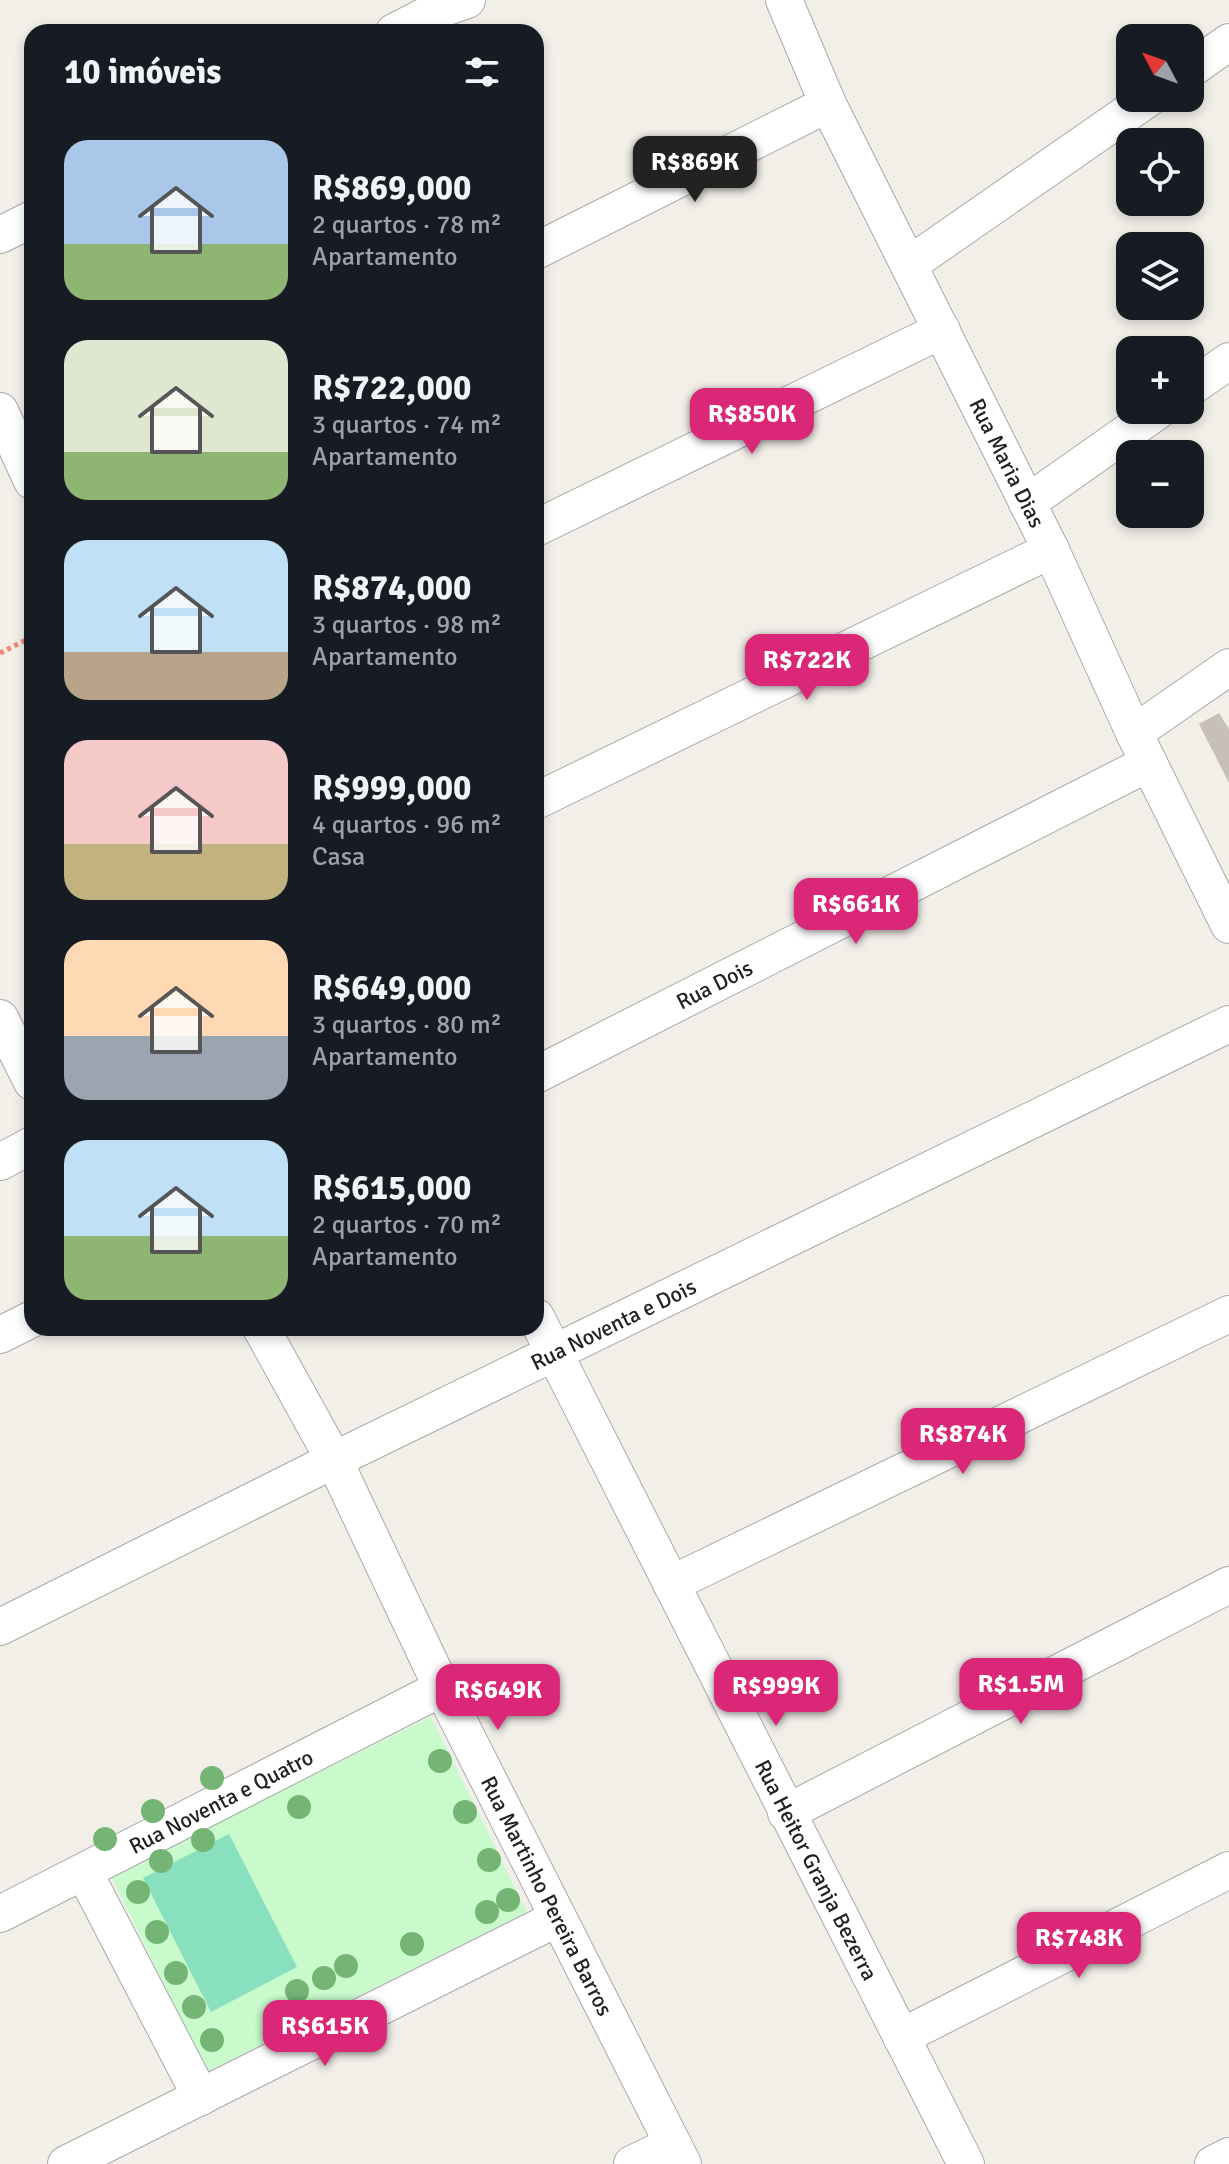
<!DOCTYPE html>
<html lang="pt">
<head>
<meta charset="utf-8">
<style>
	body { margin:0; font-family:Signika,sans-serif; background:#20242c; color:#f1f3f6; height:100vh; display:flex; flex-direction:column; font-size:30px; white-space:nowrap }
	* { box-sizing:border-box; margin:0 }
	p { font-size:26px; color:#9ea1a6 }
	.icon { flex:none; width:44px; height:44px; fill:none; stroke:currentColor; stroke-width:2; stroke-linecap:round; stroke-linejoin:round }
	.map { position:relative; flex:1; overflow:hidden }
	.panel { position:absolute; left:24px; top:24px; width:520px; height:1312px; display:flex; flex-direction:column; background:#171b24; border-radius:24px; box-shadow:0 4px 12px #0003 }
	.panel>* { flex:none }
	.needle { width:52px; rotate:311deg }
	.fabs { position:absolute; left:1116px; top:24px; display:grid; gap:16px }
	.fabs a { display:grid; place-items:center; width:88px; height:88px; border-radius:16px; background:#171b24; box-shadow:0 4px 12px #0003; font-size:40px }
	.price { position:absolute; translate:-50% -68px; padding:0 18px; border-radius:16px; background:#db2777; color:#fff; font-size:26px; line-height:52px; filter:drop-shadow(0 2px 4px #0008) }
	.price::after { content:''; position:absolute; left:50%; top:48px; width:24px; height:18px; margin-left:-12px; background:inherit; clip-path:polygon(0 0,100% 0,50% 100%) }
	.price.selected { background:#222; color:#fff }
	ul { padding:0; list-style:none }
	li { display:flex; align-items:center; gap:24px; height:200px; padding:0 40px }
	li span { display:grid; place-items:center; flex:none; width:224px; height:160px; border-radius:24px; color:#555 }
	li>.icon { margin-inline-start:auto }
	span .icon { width:96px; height:96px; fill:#fffc; stroke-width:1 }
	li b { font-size:34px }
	h2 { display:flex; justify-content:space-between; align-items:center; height:96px; padding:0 40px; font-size:34px }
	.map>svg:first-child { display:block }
	.park { fill:#c8facc }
	.pitch { fill:#88e0be }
	.building { fill:#c7bfb8 }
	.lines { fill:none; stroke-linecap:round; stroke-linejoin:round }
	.street-casing { stroke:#a9a9a9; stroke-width:38 }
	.path { stroke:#fa8072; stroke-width:5; stroke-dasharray:4 4; stroke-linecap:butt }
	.street { stroke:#fff; stroke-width:36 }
	.tree { fill:#74b475 }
	.labels { text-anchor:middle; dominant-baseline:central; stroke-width:6; stroke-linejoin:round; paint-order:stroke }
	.street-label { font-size:22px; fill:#222; stroke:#fff }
</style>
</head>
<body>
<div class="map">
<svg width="1229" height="2164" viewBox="0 0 1229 2164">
	<rect width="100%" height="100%" fill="#f2efe9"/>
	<path class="park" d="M 431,1717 L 527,1912 L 207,2072 L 111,1876 Z"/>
	<path class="pitch" d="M 229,1834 L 297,1967 L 211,2012 L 143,1878 Z"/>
	<path class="building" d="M 1219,713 L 1229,729 L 1229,783 L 1199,724 Z"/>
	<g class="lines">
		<g class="street-casing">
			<g id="street">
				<path id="s1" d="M 784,0 L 828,104 L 1051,550 L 1134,733 L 1229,925"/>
				<path d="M 394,32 L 433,12 L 467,0"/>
				<path d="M 1190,70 L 1229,42"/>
				<path d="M 0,235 L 32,219"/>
				<path d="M 536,251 L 828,104"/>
				<path d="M 910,264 L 1149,98"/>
				<path d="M 1190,388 L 1229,361"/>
				<path d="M 0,411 L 32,481"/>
				<path d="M 1027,503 L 1159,410"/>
				<path d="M 536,528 L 942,330"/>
				<path d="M 1134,733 L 1229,667"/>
				<path d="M 536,801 L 1051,550"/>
				<path d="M 0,1018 L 32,1082"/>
				<path id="s2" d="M 536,1075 L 1149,763"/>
				<path d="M 0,1162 L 32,1145"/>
				<path id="s3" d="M 536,1317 L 966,2164"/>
				<path id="s4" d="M 261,1328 L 334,1460 L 442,1688 L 683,2164"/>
				<path d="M 0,1335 L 32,1319"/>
				<path d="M 671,1584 L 1229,1314"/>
				<path id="s5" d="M 0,1627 L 334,1460 L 1229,1024"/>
				<path d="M 786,1813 L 1229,1585"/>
				<path d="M 84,1872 L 201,2097"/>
				<path id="s6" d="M 0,1914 L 442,1688"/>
				<path d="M 901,2037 L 1229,1870"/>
				<path d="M 66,2164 L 558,1918"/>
				<path d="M 632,2164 L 673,2144"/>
				<path d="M 1213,2164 L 1229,2156"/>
			</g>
		</g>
		<path class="path" d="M 0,653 L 32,637"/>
		<use href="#street" class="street"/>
	</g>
	<g class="tree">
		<circle cx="440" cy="1761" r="12"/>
		<circle cx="212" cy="1778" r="12"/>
		<circle cx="299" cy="1807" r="12"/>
		<circle cx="153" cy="1811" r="12"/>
		<circle cx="465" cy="1812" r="12"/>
		<circle cx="105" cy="1839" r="12"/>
		<circle cx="203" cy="1840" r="12"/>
		<circle cx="489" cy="1860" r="12"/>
		<circle cx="161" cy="1861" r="12"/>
		<circle cx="138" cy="1892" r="12"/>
		<circle cx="508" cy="1900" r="12"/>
		<circle cx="487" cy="1912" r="12"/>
		<circle cx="157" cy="1932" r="12"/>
		<circle cx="412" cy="1944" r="12"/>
		<circle cx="346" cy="1966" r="12"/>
		<circle cx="176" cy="1973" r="12"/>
		<circle cx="324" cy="1978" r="12"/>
		<circle cx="297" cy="1991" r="12"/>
		<circle cx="194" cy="2007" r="12"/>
		<circle cx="212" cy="2040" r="12"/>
	</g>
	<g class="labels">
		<g class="street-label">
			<text stroke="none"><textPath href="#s1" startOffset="514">Rua Maria Dias</textPath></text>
			<text stroke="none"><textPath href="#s2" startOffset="200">Rua Dois</textPath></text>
			<text stroke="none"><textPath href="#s5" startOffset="684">Rua Noventa e Dois</textPath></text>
			<text stroke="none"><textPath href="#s6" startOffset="248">Rua Noventa e Quatro</textPath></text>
			<text stroke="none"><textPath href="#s3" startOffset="620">Rua Heitor Granja Bezerra</textPath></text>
			<text stroke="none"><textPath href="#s4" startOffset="636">Rua Martinho Pereira Barros</textPath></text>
		</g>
	</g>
</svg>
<div class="fabs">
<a><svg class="needle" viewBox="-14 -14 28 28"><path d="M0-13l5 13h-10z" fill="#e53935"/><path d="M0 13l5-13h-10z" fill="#9ea1a6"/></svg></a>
<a><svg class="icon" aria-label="locate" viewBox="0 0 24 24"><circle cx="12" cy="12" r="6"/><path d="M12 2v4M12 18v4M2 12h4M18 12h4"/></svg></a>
<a><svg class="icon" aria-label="layers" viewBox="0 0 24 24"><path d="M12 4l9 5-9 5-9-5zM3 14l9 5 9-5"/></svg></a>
<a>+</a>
<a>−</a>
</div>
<b class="price selected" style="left:695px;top:204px">R$869K</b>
<b class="price" style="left:752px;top:456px">R$850K</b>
<b class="price" style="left:807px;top:702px">R$722K</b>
<b class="price" style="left:856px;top:946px">R$661K</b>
<b class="price" style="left:963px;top:1476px">R$874K</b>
<b class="price" style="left:1021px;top:1726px">R$1.5M</b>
<b class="price" style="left:776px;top:1728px">R$999K</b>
<b class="price" style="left:498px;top:1732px">R$649K</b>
<b class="price" style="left:1079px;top:1980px">R$748K</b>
<b class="price" style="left:325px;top:2068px">R$615K</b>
<section class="panel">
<h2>10 imóveis<svg class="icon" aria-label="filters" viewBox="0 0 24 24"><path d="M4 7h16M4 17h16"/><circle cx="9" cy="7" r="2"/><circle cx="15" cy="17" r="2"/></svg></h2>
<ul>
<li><span style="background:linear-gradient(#a9c7e8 65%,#8fb573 0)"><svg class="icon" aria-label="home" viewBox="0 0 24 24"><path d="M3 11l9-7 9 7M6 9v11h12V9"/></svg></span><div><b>R$869,000</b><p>2 quartos · 78 m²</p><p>Apartamento</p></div></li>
<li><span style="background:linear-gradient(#dfe7d0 70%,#8fb573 0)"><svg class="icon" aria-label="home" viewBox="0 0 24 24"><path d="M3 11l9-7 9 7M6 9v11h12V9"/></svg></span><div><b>R$722,000</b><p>3 quartos · 74 m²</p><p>Apartamento</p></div></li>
<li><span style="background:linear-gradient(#bfe0f5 70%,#b9a48a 0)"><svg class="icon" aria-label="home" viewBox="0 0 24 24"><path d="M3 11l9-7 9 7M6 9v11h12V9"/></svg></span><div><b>R$874,000</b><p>3 quartos · 98 m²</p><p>Apartamento</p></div></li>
<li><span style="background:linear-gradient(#f6c9c9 65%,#c2b280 0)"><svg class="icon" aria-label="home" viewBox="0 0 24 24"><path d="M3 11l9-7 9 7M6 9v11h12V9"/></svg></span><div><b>R$999,000</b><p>4 quartos · 96 m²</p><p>Casa</p></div></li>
<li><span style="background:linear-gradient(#ffd9b3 60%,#9aa5b1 0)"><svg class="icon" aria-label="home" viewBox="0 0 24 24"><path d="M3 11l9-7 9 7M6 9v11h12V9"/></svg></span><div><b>R$649,000</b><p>3 quartos · 80 m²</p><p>Apartamento</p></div></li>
<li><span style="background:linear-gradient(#bfe0f5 60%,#8fb573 0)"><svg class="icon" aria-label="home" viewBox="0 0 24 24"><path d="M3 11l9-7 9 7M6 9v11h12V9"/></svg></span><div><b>R$615,000</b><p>2 quartos · 70 m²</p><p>Apartamento</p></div></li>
</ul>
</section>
</div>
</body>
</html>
